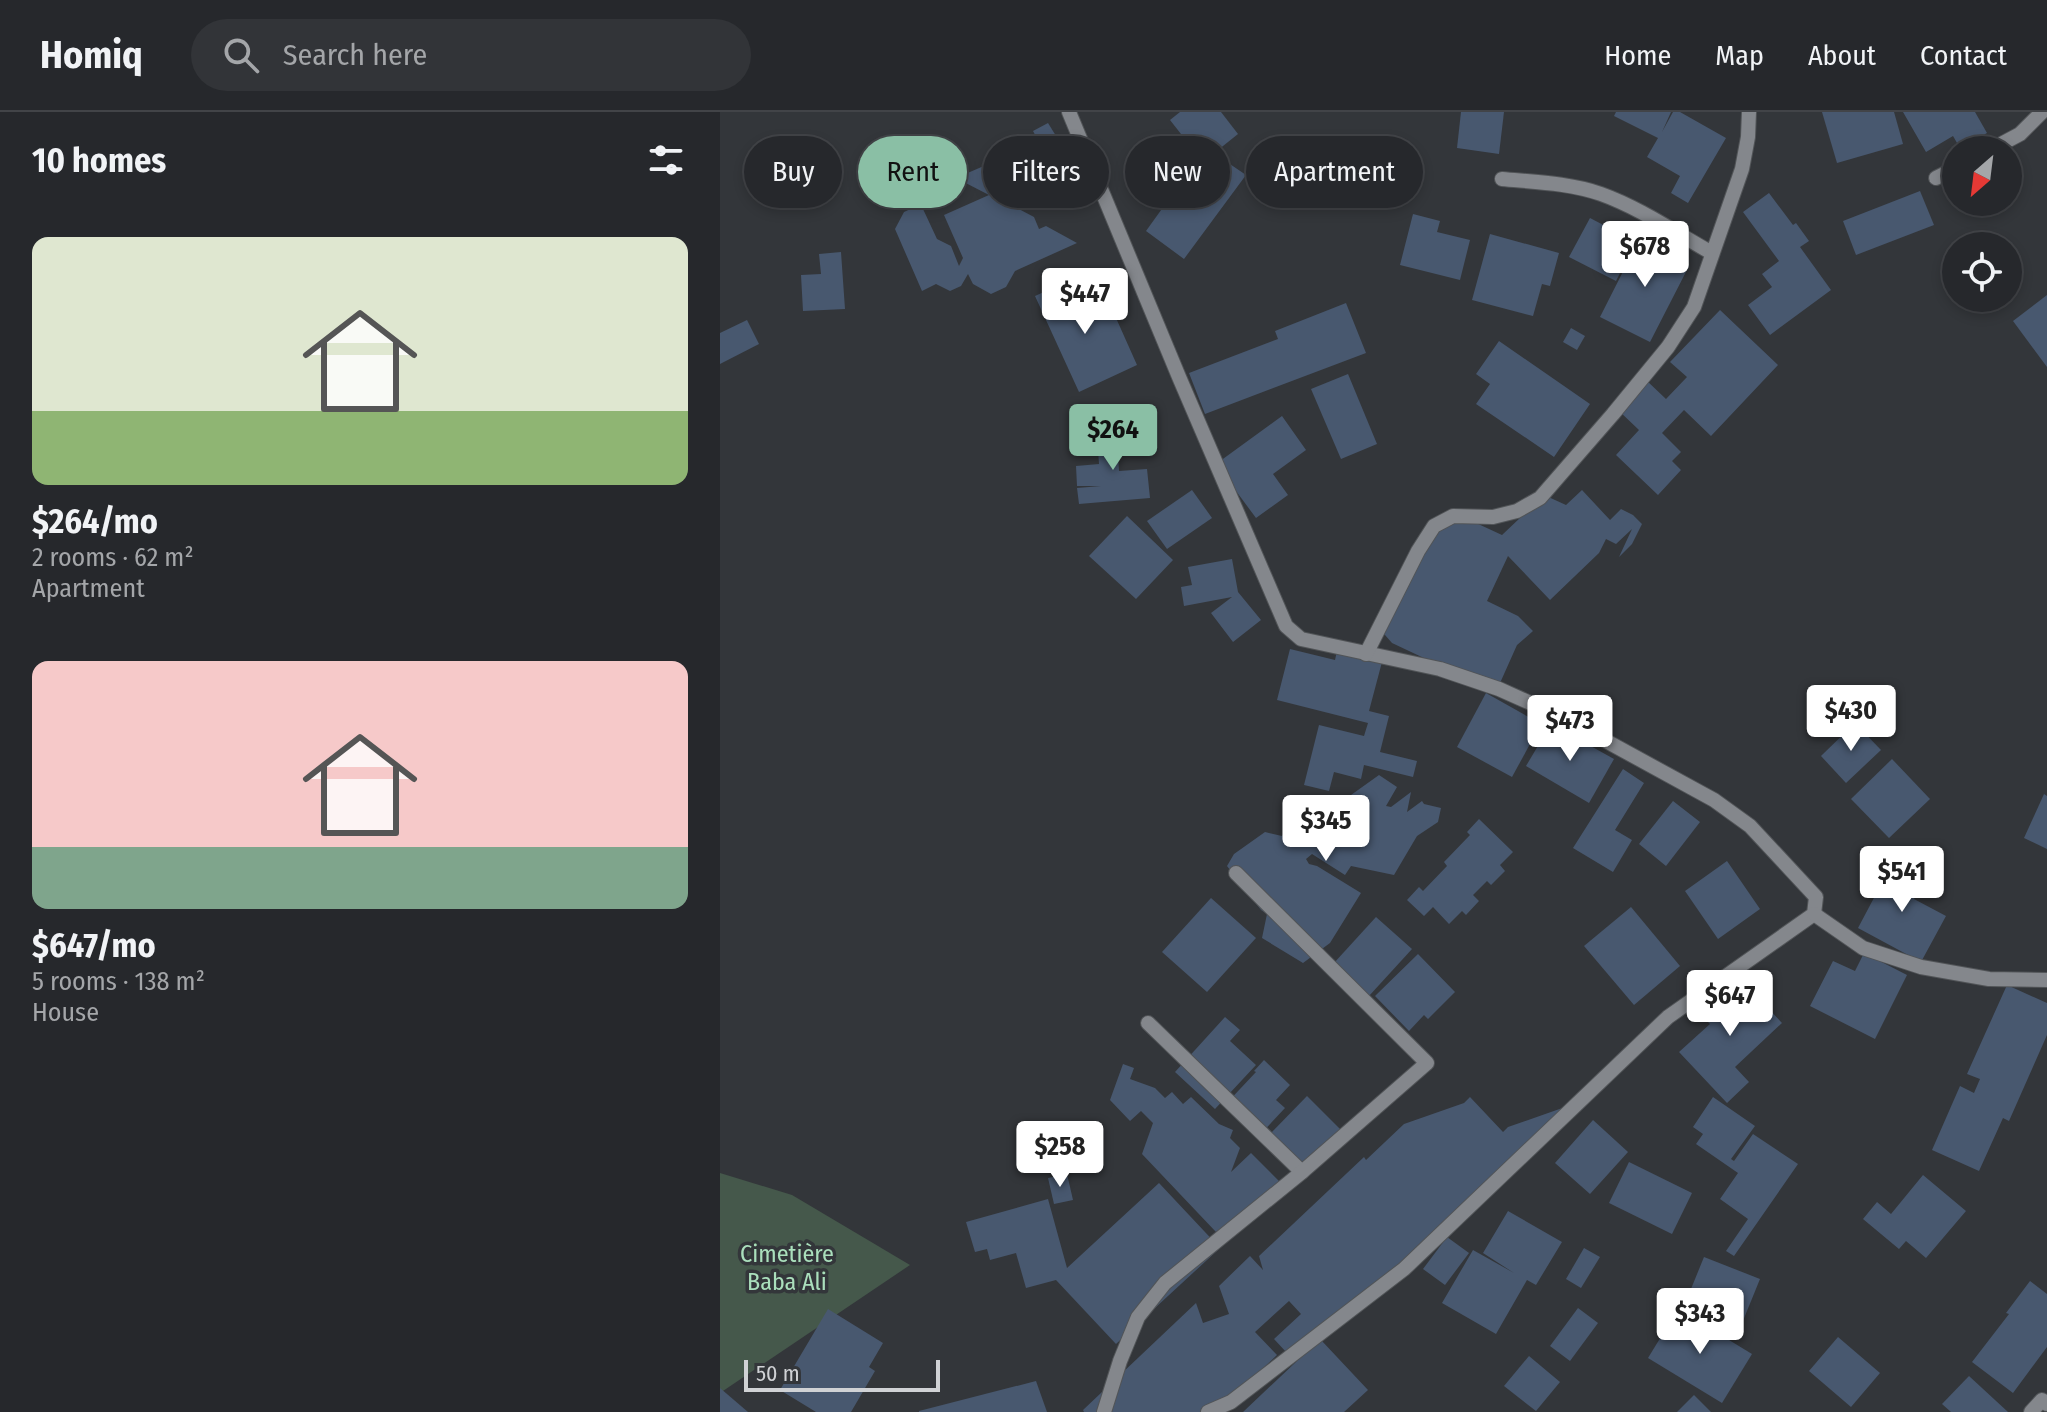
<!DOCTYPE html>
<html lang="en">
<head>
<meta charset="utf-8">
<style>
	body { margin:0; font-family:"Fira Sans Condensed",sans-serif; background:#323438; color:#f1f3f6; height:100vh; display:flex; flex-direction:column; font-size:30px; white-space:nowrap }
	* { box-sizing:border-box; margin:0 }
	p { font-size:26px; color:#a4a6a9 }
	.icon { flex:none; width:44px; height:44px; fill:none; stroke:currentColor; stroke-width:2; stroke-linecap:round; stroke-linejoin:round }
	.map { position:relative; flex:1; overflow:hidden }
	.sheet { display:flex; flex-direction:column; background:#26282c; width:720px }
	.sheet>* { flex:none }
	.guide { position:absolute; left:24px; top:24px; width:760px; height:72px; display:flex; gap:16px }
	.needle { width:52px; rotate:208deg }
	.controls { position:absolute; left:1222px; top:24px; display:grid; gap:16px }
	.controls a { display:grid; place-items:center; width:80px; height:80px; border-radius:50%; background:#26282c; box-shadow:0 4px 12px #0003,0 0 0 2px #424448; font-size:40px }
	.scale { position:absolute; left:24px; bottom:20px; width:196px; box-sizing:border-box; padding-left:8px; border:4px solid #d0d2d5; border-top:0; font-size:22px; line-height:28px; white-space:nowrap; color:#d0d2d5; -webkit-text-stroke:6px #33363a; paint-order:stroke }
	.price { position:absolute; translate:-50% -68px; padding:0 18px; border-radius:8px; background:#fff; color:#222; font-size:26px; line-height:52px; filter:drop-shadow(0 2px 4px #0008) }
	.price::after { content:''; position:absolute; left:50%; top:48px; width:24px; height:18px; margin-left:-12px; background:inherit; clip-path:polygon(0 0,100% 0,50% 100%) }
	.price.on { background:#8abfa5; color:#111 }
	ul { padding:0; list-style:none }
	li { display:grid; align-content:center; gap:16px; height:424px; padding:0 32px }
	li span { display:grid; place-items:center; height:248px; border-radius:16px; color:#555 }
	li>.icon { margin-inline-start:auto }
	span .icon { width:144px; height:144px; fill:#fffc; stroke-width:1 }
	li b { font-size:34px }
	h2 { display:flex; justify-content:space-between; align-items:center; height:96px; padding:0 32px; font-size:34px }
	.pill { padding:0 28px; border-radius:36px; background:#26282c; box-shadow:0 4px 12px #0003,0 0 0 2px #424448; font-size:28px; line-height:72px }
	.pill.on { background:#8abfa5; color:#111 }
	header { display:flex; align-items:center; gap:48px; box-sizing:border-box; height:112px; padding:0 40px; background:#26282c; border-bottom:2px solid #424448 }
	header strong { font-size:38px }
	nav { display:flex; gap:44px; margin-inline-start:auto; font-size:28px }
	.search { width:560px; height:72px; background:#323438; display:flex; align-items:center; gap:20px; box-sizing:border-box; padding:0 28px; border-radius:44px; color:#a4a6a9; font-size:30px }
	main { display:flex; flex:1; min-height:0 }
	.map>svg:first-child { display:block }
	.green { fill:#45584b }
	.building { fill:#48586f }
	.lines { fill:none; stroke-linecap:round; stroke-linejoin:round }
	.minor-casing { stroke:#515457; stroke-width:16 }
	.minor { stroke:#84878c; stroke-width:14 }
	.labels { text-anchor:middle; dominant-baseline:central; stroke-width:7; stroke-linejoin:round; paint-order:stroke }
	.park-label { font-size:24px; fill:#aadfbc; stroke:#33363a }
</style>
</head>
<body>
<header>
<strong>Homiq</strong>
<div class="search"><svg class="icon" aria-label="search" viewBox="0 0 24 24"><circle cx="10" cy="10" r="6"/><path d="M15 15l6 6"/></svg>Search here</div>
<nav><a>Home</a><a>Map</a><a>About</a><a>Contact</a></nav>
</header>
<main>
<section class="sheet">
<h2>10 homes<svg class="icon" aria-label="filters" viewBox="0 0 24 24"><path d="M4 7h16M4 17h16"/><circle cx="9" cy="7" r="2"/><circle cx="15" cy="17" r="2"/></svg></h2>
<ul>
<li><span style="background:linear-gradient(#dfe7d0 70%,#8fb573 0)"><svg class="icon" aria-label="home" viewBox="0 0 24 24"><path d="M3 11l9-7 9 7M6 9v11h12V9"/></svg></span><div><b>$264/mo</b><p>2 rooms · 62 m²</p><p>Apartment</p></div></li>
<li><span style="background:linear-gradient(#f6c9c9 75%,#7fa58c 0)"><svg class="icon" aria-label="home" viewBox="0 0 24 24"><path d="M3 11l9-7 9 7M6 9v11h12V9"/></svg></span><div><b>$647/mo</b><p>5 rooms · 138 m²</p><p>House</p></div></li>
</ul>
</section>
<div class="map">
<svg width="1327" height="1300" viewBox="0 0 1327 1300">
	<rect width="100%" height="100%" fill="#33363a"/>
	<path class="green" d="M 0,1061 L 72,1083 L 190,1153 L 0,1281 Z"/>
	<g class="building">
		<path d="M 460,0 L 501,0 L 518,22 L 483,50 L 450,8 Z"/>
		<path d="M 741,0 L 784,0 L 779,42 L 737,36 Z"/>
		<path d="M 896,0 L 951,0 L 942,20 L 953,0 L 960,0 L 1006,26 L 968,91 L 951,81 L 960,64 L 927,45 L 938,26 L 894,4 Z"/>
		<path d="M 1102,0 L 1174,0 L 1183,32 L 1117,51 Z"/>
		<path d="M 1183,0 L 1255,0 L 1267,21 L 1240,36 L 1233,24 L 1206,40 Z"/>
		<path d="M 328,11 L 341,32 L 325,41 L 313,19 Z"/>
		<path d="M 287,44 L 296,65 L 310,59 L 320,84 L 293,94 L 314,105 L 319,117 L 326,114 L 357,131 L 295,159 L 286,175 L 271,182 L 253,172 L 248,162 L 241,174 L 230,179 L 216,172 L 202,179 L 175,117 L 184,100 L 197,94 L 203,97 L 217,127 L 231,134 L 239,154 L 243,146 L 224,103 L 269,83 L 236,66 Z"/>
		<path d="M 444,45 L 484,75 L 504,48 L 526,63 L 464,147 L 426,119 L 449,87 L 426,70 Z"/>
		<path d="M 1200,79 L 1214,113 L 1136,143 L 1123,109 Z"/>
		<path d="M 1049,81 L 1073,113 L 1076,111 L 1089,129 L 1080,135 L 1111,178 L 1050,223 L 1028,193 L 1052,175 L 1042,162 L 1059,149 L 1023,100 Z"/>
		<path d="M 693,102 L 720,109 L 717,120 L 750,128 L 740,168 L 680,153 Z"/>
		<path d="M 870,106 L 916,130 L 896,169 L 849,145 Z"/>
		<path d="M 923,120 L 947,133 L 943,141 L 969,154 L 930,230 L 880,205 Z"/>
		<path d="M 770,122 L 839,141 L 830,174 L 822,172 L 813,204 L 752,188 Z"/>
		<path d="M 121,140 L 125,197 L 83,199 L 81,163 L 101,162 L 99,142 Z"/>
		<path d="M 357,165 L 366,185 L 363,186 L 372,206 L 392,197 L 417,253 L 359,280 L 315,184 Z"/>
		<path d="M 1327,183 L 1327,255 L 1293,209 Z"/>
		<path d="M 626,191 L 646,241 L 485,302 L 469,261 L 558,227 L 555,219 Z"/>
		<path d="M 1000,198 L 1058,253 L 991,324 L 964,298 L 942,321 L 961,340 L 952,349 L 961,358 L 938,383 L 896,343 L 919,318 L 898,298 L 926,268 L 946,287 L 967,265 L 950,250 Z"/>
		<path d="M 27,208 L 39,232 L 0,252 L 0,221 Z"/>
		<path d="M 851,216 L 865,224 L 857,238 L 843,230 Z"/>
		<path d="M 779,229 L 870,292 L 834,345 L 756,292 L 770,272 L 756,262 Z"/>
		<path d="M 628,262 L 657,332 L 621,347 L 591,277 Z"/>
		<path d="M 562,304 L 586,338 L 553,362 L 568,383 L 536,406 L 496,352 Z"/>
		<path d="M 421,320 L 423,340 L 398,342 L 399,359 L 427,357 L 430,386 L 359,392 L 357,376 L 381,374 L 357,374 L 356,354 L 379,352 L 377,324 Z"/>
		<path d="M 472,378 L 492,406 L 447,437 L 427,409 Z"/>
		<path d="M 862,378 L 890,408 L 901,397 L 913,403 L 922,412 L 912,432 L 899,445 L 912,417 L 896,432 L 886,427 L 879,441 L 830,488 L 788,444 L 767,489 L 798,504 L 813,519 L 797,533 L 776,580 L 672,531 L 658,515 L 698,427 L 728,398 L 782,423 L 824,383 L 846,393 Z"/>
		<path d="M 407,404 L 453,448 L 416,487 L 369,444 Z"/>
		<path d="M 512,447 L 518,480 L 541,508 L 513,530 L 491,501 L 512,485 L 464,494 L 461,475 L 472,473 L 468,455 Z"/>
		<path d="M 570,537 L 615,548 L 617,539 L 662,550 L 649,599 L 669,604 L 660,640 L 697,649 L 693,665 L 644,653 L 641,667 L 614,660 L 609,679 L 584,673 L 599,613 L 644,624 L 648,611 L 557,588 Z"/>
		<path d="M 766,581 L 821,612 L 792,665 L 737,635 Z"/>
		<path d="M 1135,611 L 1161,638 L 1126,671 L 1101,644 Z"/>
		<path d="M 831,612 L 894,647 L 869,691 L 806,654 Z"/>
		<path d="M 1172,647 L 1210,687 L 1169,726 L 1131,687 Z"/>
		<path d="M 903,657 L 924,671 L 895,718 L 912,728 L 893,760 L 853,736 Z"/>
		<path d="M 659,663 L 677,675 L 666,694 L 671,695 L 691,680 L 687,700 L 702,689 L 704,692 L 721,696 L 718,710 L 697,724 L 674,763 L 631,754 L 625,763 L 592,742 L 586,747 L 589,752 L 597,754 L 641,781 L 610,831 L 583,851 L 542,826 L 547,802 L 541,798 L 507,754 L 514,742 L 545,720 L 562,724 L 585,687 L 617,693 Z"/>
		<path d="M 1324,682 L 1327,684 L 1327,737 L 1304,726 Z"/>
		<path d="M 953,689 L 980,710 L 946,754 L 919,732 Z"/>
		<path d="M 759,707 L 793,740 L 780,753 L 785,759 L 771,773 L 767,769 L 753,783 L 759,789 L 746,803 L 742,799 L 729,812 L 713,795 L 704,804 L 687,788 L 699,775 L 703,779 L 727,754 L 724,750 L 750,723 L 747,720 Z"/>
		<path d="M 1174,748 L 1206,765 L 1194,787 L 1226,804 L 1201,850 L 1138,816 Z"/>
		<path d="M 1007,749 L 1040,797 L 998,827 L 965,779 Z"/>
		<path d="M 491,786 L 536,826 L 487,880 L 442,840 Z"/>
		<path d="M 911,795 L 960,854 L 914,893 L 864,834 Z"/>
		<path d="M 656,805 L 692,837 L 649,884 L 614,851 Z"/>
		<path d="M 1144,841 L 1187,863 L 1155,927 L 1090,894 L 1113,849 L 1135,859 Z"/>
		<path d="M 698,842 L 735,880 L 708,907 L 704,903 L 689,919 L 655,884 Z"/>
		<path d="M 1020,866 L 1062,911 L 1015,955 L 1029,970 L 1007,991 L 959,940 L 990,912 L 981,903 Z"/>
		<path d="M 1287,873 L 1327,891 L 1327,923 L 1289,1009 L 1283,1006 L 1259,1059 L 1212,1038 L 1240,974 L 1254,981 L 1260,967 L 1247,962 Z"/>
		<path d="M 505,905 L 520,918 L 510,929 L 536,953 L 495,997 L 455,960 Z"/>
		<path d="M 544,948 L 570,973 L 556,988 L 565,996 L 537,1026 L 504,994 L 536,960 L 534,959 Z"/>
		<path d="M 403,952 L 414,956 L 410,967 L 435,976 L 445,986 L 452,980 L 463,992 L 471,985 L 499,1012 L 513,1018 L 510,1026 L 520,1036 L 511,1060 L 531,1041 L 561,1071 L 506,1123 L 496,1120 L 422,1042 L 433,1011 L 421,999 L 410,1009 L 390,988 Z"/>
		<path d="M 587,984 L 622,1019 L 583,1059 L 548,1024 Z"/>
		<path d="M 750,985 L 783,1020 L 788,1015 L 848,994 L 601,1228 L 648,1278 L 624,1300 L 523,1300 L 595,1232 L 567,1241 L 554,1227 L 581,1202 L 569,1189 L 535,1220 L 557,1243 L 497,1300 L 364,1300 L 363,1298 L 476,1191 L 483,1211 L 509,1202 L 499,1174 L 530,1144 L 543,1158 L 539,1144 L 644,1045 L 646,1048 L 684,1012 L 744,991 Z"/>
		<path d="M 993,985 L 1035,1014 L 1011,1047 L 1014,1049 L 1033,1022 L 1078,1052 L 1014,1144 L 1006,1139 L 1028,1107 L 1000,1087 L 1018,1061 L 976,1032 L 983,1022 L 973,1015 Z"/>
		<path d="M 873,1008 L 908,1040 L 870,1082 L 835,1051 Z"/>
		<path d="M 909,1050 L 972,1081 L 952,1122 L 889,1091 Z"/>
		<path d="M 347,1062 L 353,1088 L 334,1092 L 328,1066 Z"/>
		<path d="M 1203,1063 L 1246,1099 L 1206,1146 L 1186,1129 L 1179,1137 L 1143,1107 L 1157,1090 L 1171,1102 Z"/>
		<path d="M 439,1071 L 500,1136 L 396,1232 L 336,1168 L 306,1176 L 296,1141 L 270,1148 L 267,1137 L 255,1140 L 246,1110 L 328,1087 L 347,1156 Z"/>
		<path d="M 788,1099 L 842,1130 L 816,1173 L 807,1168 L 776,1222 L 722,1191 L 753,1138 L 794,1161 L 763,1141 Z"/>
		<path d="M 727,1125 L 749,1141 L 725,1173 L 703,1157 Z"/>
		<path d="M 864,1136 L 880,1145 L 861,1176 L 846,1167 Z"/>
		<path d="M 984,1145 L 1040,1167 L 1018,1221 L 962,1199 Z"/>
		<path d="M 1310,1169 L 1327,1182 L 1327,1235 L 1293,1281 L 1252,1250 L 1289,1202 L 1286,1201 Z"/>
		<path d="M 858,1196 L 878,1211 L 850,1249 L 830,1234 Z"/>
		<path d="M 108,1197 L 163,1231 L 149,1255 L 155,1259 L 131,1300 L 96,1300 L 60,1278 Z"/>
		<path d="M 958,1197 L 1032,1242 L 1002,1291 L 928,1246 Z"/>
		<path d="M 1118,1225 L 1160,1261 L 1131,1295 L 1089,1259 Z"/>
		<path d="M 809,1244 L 840,1270 L 816,1299 L 784,1274 Z"/>
		<path d="M 1249,1264 L 1288,1300 L 1231,1300 L 1222,1292 Z"/>
		<path d="M 316,1269 L 327,1300 L 199,1300 L 199,1299 Z"/>
		<path d="M 0,1276 L 28,1300 L 0,1300 Z"/>
		<path d="M 974,1283 L 991,1300 L 957,1300 Z"/>
	</g>
	<g class="lines">
		<g class="minor-casing">
			<g id="minor">
				<path d="M 349,0 L 459,265 L 566,514 L 581,527 L 720,557 L 779,577 L 844,606 L 994,688 L 1030,714 L 1096,785 L 1094,802 L 948,905 L 684,1157 L 511,1290 L 488,1300"/>
				<path d="M 1270,38 L 1300,22 L 1322,0"/>
				<path d="M 1216,66 L 1236,56"/>
				<path d="M 782,67 C 814,70 850,71 881,82 C 920,96 956,121 992,141"/>
				<path d="M 646,542 L 698,439 L 714,414 L 733,404 L 773,405 L 797,399 L 820,386 L 893,302 L 948,235 L 974,195 L 1022,57 L 1028,25 L 1029,0"/>
				<path d="M 1094,802 L 1143,836 L 1201,855 L 1269,867 L 1327,868"/>
				<path d="M 428,911 L 582,1060"/>
				<path d="M 384,1300 L 400,1249 L 418,1205 L 445,1171 L 582,1060 L 707,951 L 516,761"/>
				<path d="M 1311,1300 L 1322,1288 L 1327,1292"/>
			</g>
		</g>
		<use href="#minor" class="minor"/>
	</g>
	<g class="labels">
		<g class="park-label">
			<text x="67" y="1142">Cimetière<tspan x="67" dy="28">Baba Ali</tspan></text>
		</g>
	</g>
</svg>
<div class="controls">
<a><svg class="needle" viewBox="-14 -14 28 28"><path d="M0-13l5 13h-10z" fill="#e53935"/><path d="M0 13l5-13h-10z" fill="#a4a6a9"/></svg></a>
<a><svg class="icon" aria-label="locate" viewBox="0 0 24 24"><circle cx="12" cy="12" r="6"/><path d="M12 2v4M12 18v4M2 12h4M18 12h4"/></svg></a>
</div>
<div class="scale">50 m</div>
<b class="price" style="left:925px;top:177px">$678</b>
<b class="price" style="left:365px;top:224px">$447</b>
<b class="price on" style="left:393px;top:360px">$264</b>
<b class="price" style="left:1131px;top:641px">$430</b>
<b class="price" style="left:850px;top:651px">$473</b>
<b class="price" style="left:606px;top:751px">$345</b>
<b class="price" style="left:1182px;top:802px">$541</b>
<b class="price" style="left:1010px;top:926px">$647</b>
<b class="price" style="left:340px;top:1077px">$258</b>
<b class="price" style="left:980px;top:1244px">$343</b>
<div class="guide">
<a class="pill">Buy</a>
<a class="pill on">Rent</a>
<a class="pill">Filters</a>
<a class="pill">New</a>
<a class="pill">Apartment</a>
</div>
</div>
</main>
</body>
</html>
